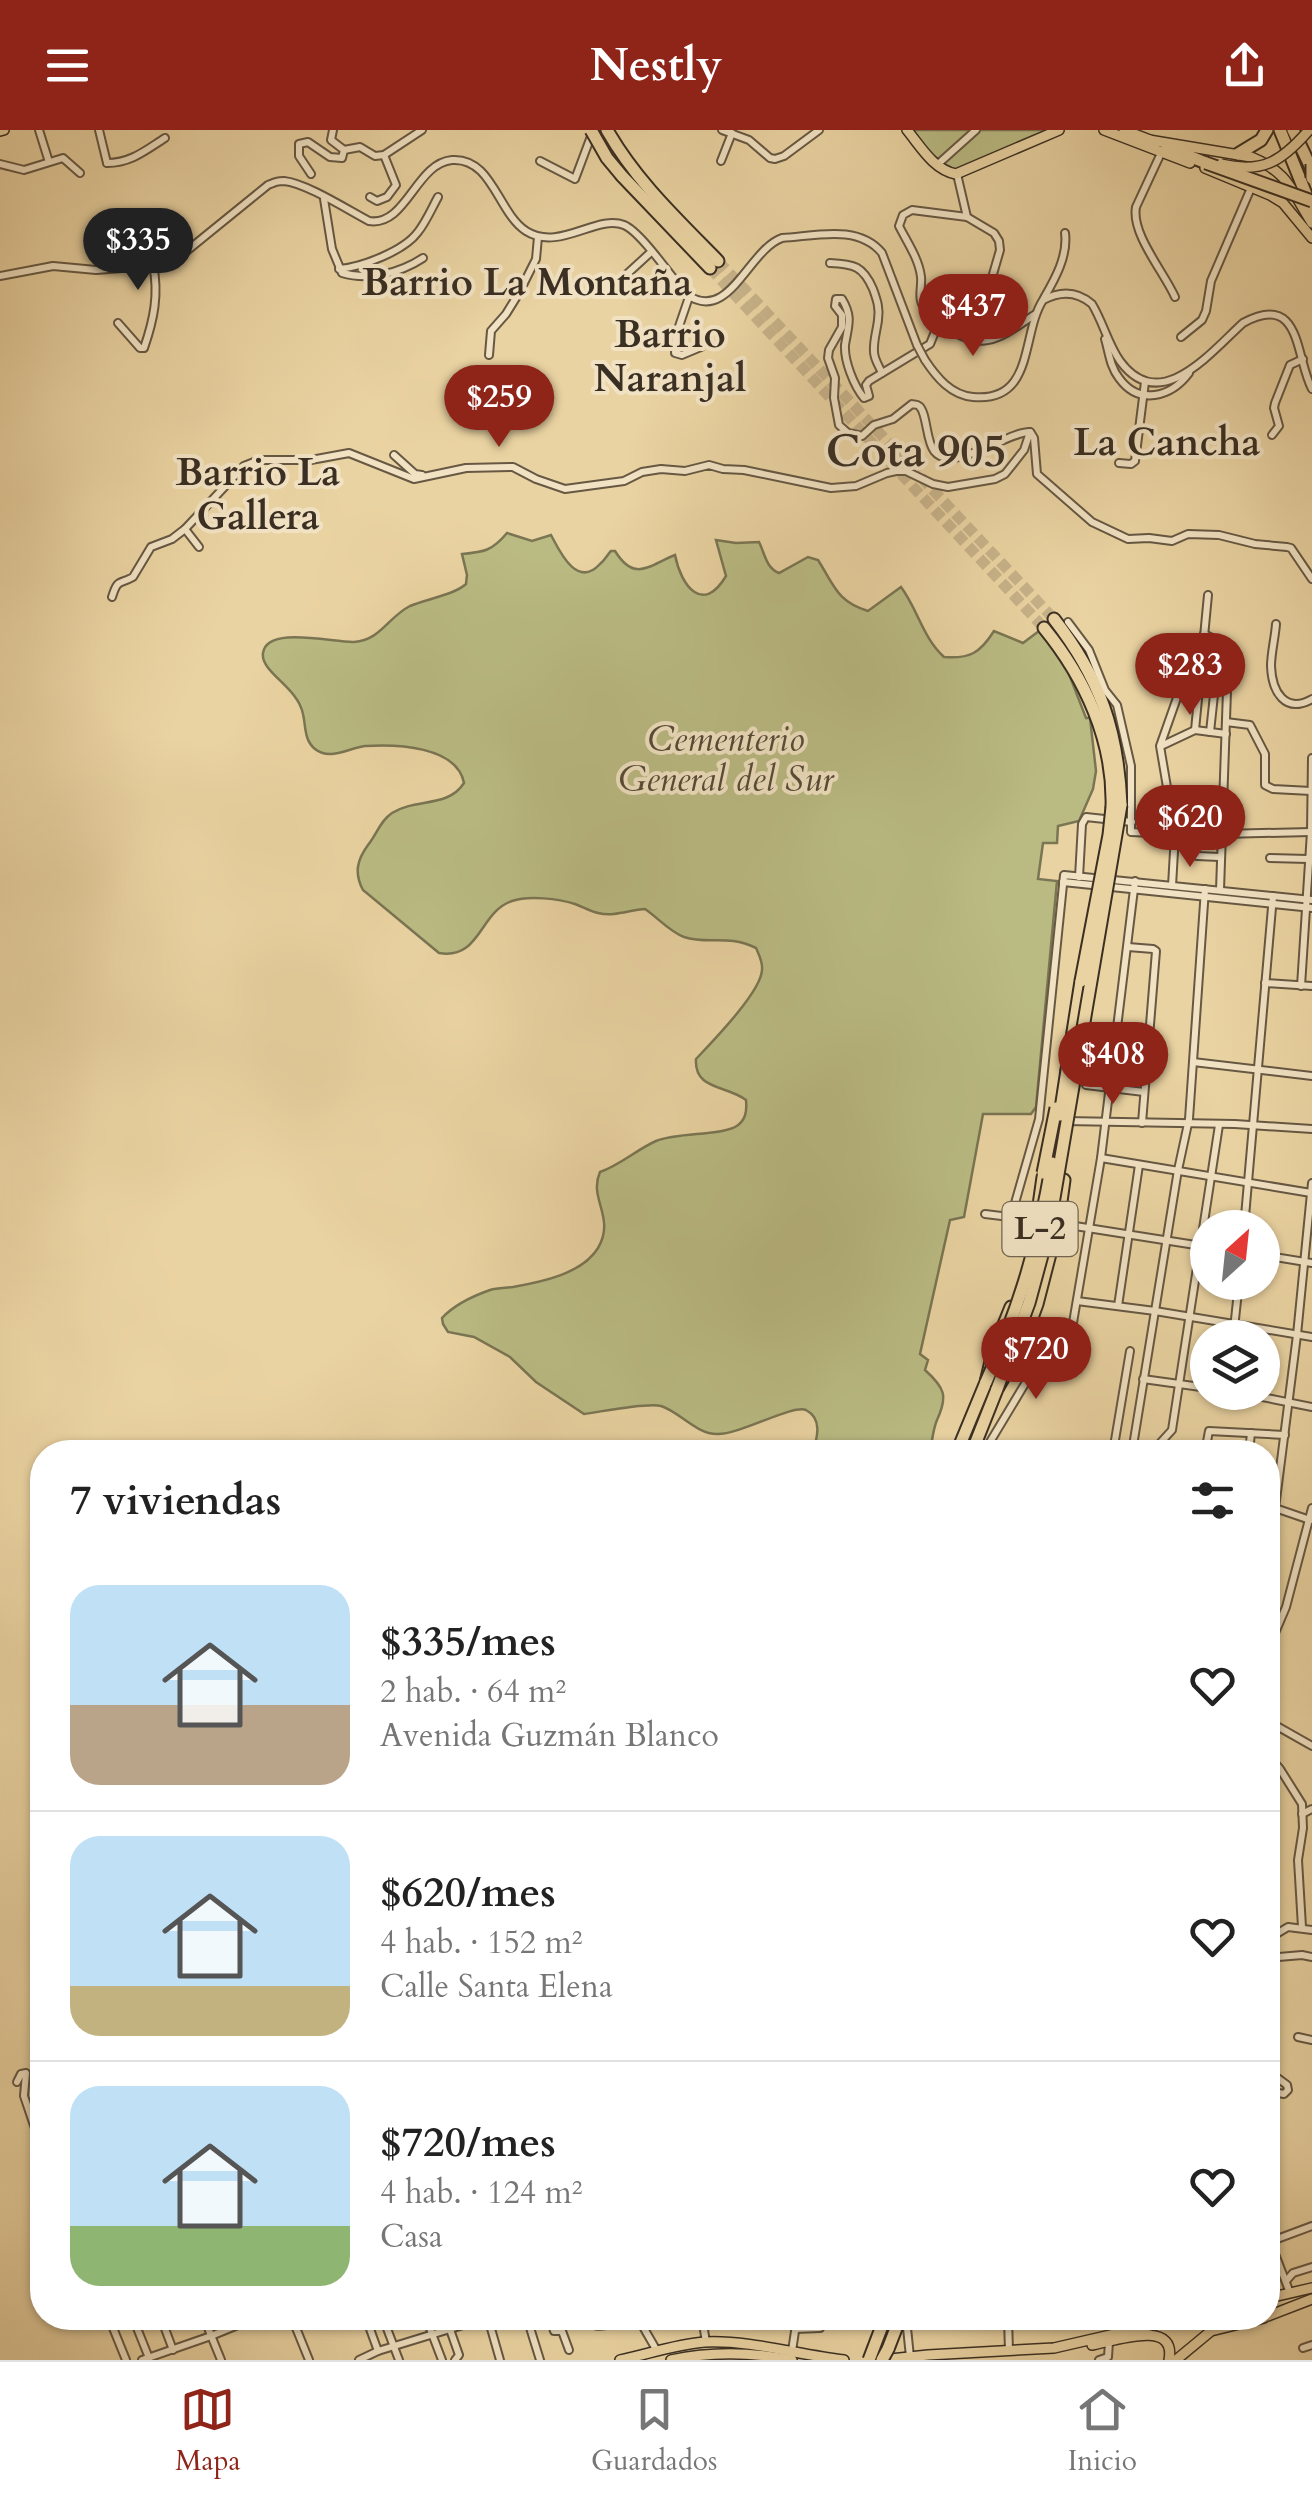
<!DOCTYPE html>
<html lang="es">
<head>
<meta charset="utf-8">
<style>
	body { margin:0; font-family:Cardo,serif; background:#f6f6f6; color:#222; height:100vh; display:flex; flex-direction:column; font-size:38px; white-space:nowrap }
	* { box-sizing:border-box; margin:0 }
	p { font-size:32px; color:#767676 }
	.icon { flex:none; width:55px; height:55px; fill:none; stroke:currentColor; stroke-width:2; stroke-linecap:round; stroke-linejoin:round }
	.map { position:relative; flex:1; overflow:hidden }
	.sheet { position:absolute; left:30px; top:1310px; width:1250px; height:890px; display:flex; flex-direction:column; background:#fff; border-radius:40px; box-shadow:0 2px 8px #0004 }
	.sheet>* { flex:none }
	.needle { width:65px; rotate:27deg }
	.fabs { position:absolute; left:1190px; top:1080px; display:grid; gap:20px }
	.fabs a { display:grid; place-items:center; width:90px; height:90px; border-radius:50%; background:#fff; box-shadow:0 2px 8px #0004; font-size:50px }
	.price { position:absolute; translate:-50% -85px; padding:0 22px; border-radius:35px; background:#8f2418; color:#fff; font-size:32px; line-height:65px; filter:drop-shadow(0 2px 5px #0008) }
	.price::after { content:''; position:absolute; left:50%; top:60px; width:30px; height:22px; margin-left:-15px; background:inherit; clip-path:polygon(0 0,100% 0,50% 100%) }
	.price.current { background:#222; color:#fff }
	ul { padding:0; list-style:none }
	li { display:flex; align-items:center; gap:30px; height:250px; padding:0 40px }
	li+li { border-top:2px solid #e0e0e0 }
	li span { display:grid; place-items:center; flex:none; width:280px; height:200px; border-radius:30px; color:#555 }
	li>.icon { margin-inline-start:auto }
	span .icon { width:120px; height:120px; fill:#fffc; stroke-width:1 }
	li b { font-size:42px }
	h2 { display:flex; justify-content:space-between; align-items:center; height:120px; padding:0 40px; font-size:42px }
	header { display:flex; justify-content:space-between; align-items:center; height:130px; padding:0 40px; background:#8f2418; color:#fff; font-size:45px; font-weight:600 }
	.tab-bar { display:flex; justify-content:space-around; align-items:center; height:140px; border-top:2px solid #e0e0e0; background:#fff; font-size:28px; color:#767676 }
	.tab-bar a { display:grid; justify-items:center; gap:5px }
	.tab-bar .current { color:#8f2418 }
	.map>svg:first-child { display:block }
	.green { fill:#babb83; stroke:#7a7553; stroke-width:2.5 }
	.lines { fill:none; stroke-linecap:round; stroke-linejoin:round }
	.highway-tunnel { stroke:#c7b289; stroke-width:11; stroke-dasharray:11 5.5; stroke-linecap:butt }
	.minor-casing { stroke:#665843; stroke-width:10 }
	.major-casing { stroke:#3a2f23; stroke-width:12 }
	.highway-casing { stroke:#3a2f23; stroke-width:15 }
	.minor { stroke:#f1e2c3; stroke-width:6 }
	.major { stroke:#ead3a2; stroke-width:9 }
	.highway { stroke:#ead3a2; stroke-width:11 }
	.minor-bridge-casing { stroke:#665843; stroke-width:10; stroke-linecap:butt }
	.major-bridge-casing { stroke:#3a2f23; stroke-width:12; stroke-linecap:butt }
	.highway-bridge-casing { stroke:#3a2f23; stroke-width:15; stroke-linecap:butt }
	.minor-bridge { stroke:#f1e2c3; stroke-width:6 }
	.major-bridge { stroke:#ead3a2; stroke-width:9 }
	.highway-bridge { stroke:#ead3a2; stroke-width:11 }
	.labels { text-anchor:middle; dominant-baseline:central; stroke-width:8; stroke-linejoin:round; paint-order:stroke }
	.shield { fill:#f1e2c3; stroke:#716553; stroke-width:2.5 }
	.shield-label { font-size:32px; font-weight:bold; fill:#3a2f23 }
	.park-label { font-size:35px; font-style:italic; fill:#544b36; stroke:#f1e2c3 }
	.neighbourhood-label { font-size:38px; font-weight:bold; fill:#3a2f23; stroke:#f1e2c3 }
	.district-label { font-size:45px; font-weight:bold; fill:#3a2f23; stroke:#f1e2c3 }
</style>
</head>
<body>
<header><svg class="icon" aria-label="menu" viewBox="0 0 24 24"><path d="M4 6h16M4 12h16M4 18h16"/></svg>Nestly<svg class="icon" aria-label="share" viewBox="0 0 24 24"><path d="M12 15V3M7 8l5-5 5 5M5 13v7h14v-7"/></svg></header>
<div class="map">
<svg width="1312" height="2230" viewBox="0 0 1312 2230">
	<rect width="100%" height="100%" fill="#ead3a2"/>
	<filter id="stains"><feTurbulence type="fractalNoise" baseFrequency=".002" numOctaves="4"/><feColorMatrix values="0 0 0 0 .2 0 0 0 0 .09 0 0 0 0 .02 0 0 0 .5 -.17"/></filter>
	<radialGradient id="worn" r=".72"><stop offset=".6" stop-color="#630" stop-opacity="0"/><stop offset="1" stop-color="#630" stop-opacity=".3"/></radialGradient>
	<g class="green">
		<path d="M 907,0 L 1059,0 L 951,43 Z"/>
		<path d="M 507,403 L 532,411 L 551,405 C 560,422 577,459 600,434 C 605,430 607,425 611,421 L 615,421 C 635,453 649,435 675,425 C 681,456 703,485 726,446 L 716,410 L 736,413 L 759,412 C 765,424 766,438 779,443 L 808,427 L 818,430 C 834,455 837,472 868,481 L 901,457 C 918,480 923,508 944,527 C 970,529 980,523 994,501 L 1023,513 L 1039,501 L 1057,513 L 1086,588 L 1090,588 L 1096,641 L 1093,659 L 1079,691 L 1058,696 L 1057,713 L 1043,713 L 1038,749 L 1057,751 L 1036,977 L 1031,984 L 983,984 L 964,1087 L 950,1090 L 920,1224 L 928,1230 L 925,1240 C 945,1258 948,1266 937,1290 C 933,1299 932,1312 930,1322 L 813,1322 C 817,1308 823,1289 806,1280 C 793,1274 739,1305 717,1304 C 696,1304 680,1282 661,1276 C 648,1272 600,1282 584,1284 L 536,1252 L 510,1227 L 474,1207 L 448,1202 L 443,1194 L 442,1188 C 454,1175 473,1166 490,1160 C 497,1158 506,1158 513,1157 C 541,1152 582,1144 598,1118 C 616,1087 588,1069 600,1042 C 620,1035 636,1020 656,1011 C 679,1002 717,1006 735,997 C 746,991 747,981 746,970 C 726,955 694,960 696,929 C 712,912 761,862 762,840 C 763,832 759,825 756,818 C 727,804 709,815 684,807 C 670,802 657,787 645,779 C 629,780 615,787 598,783 C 590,781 583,777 575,774 C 559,769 529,765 512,771 C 479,782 481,830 439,823 L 363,760 C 354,743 357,730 368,715 C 377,704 380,691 392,683 C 416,668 448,678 464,653 C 457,616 396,614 365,616 C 349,618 330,631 315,619 C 304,610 306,597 303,584 C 298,557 260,542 263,523 C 267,495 334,513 354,512 C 381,510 388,487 410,476 C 426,469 454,465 466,454 L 467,445 L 462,424 C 484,422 492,421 507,403 Z"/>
	</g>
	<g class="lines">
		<g class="highway-tunnel">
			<path d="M 718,131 L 1054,489"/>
			<path d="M 710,138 L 1044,498"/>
		</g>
		<g class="minor-casing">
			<g id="minor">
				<path d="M 39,0 L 49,32"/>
				<path d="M 99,0 L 107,33"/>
				<path d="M 722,0 L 749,10 L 770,28 L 775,29 L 784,26 L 819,0"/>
				<path d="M 344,20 L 360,17 L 375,26 L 384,25 L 422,0"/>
				<path d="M 1162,21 L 1136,77 C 1131,104 1164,142 1175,167"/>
				<path d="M 540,31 L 575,49 L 593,1"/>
				<path d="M 721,31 L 732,3"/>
				<path d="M 107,33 C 131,33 146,20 165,8"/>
				<path d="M 0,34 L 24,40 L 63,28 L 80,43"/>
				<path d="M 937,35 L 976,0"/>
				<path d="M 311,44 L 299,26 L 299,14 L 308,12 L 330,27 L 342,28 L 344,20 L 331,10 L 333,0"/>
				<path d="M 957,44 L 967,87"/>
				<path d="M 370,67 L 377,71 L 387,67 L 396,55 L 384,25"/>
				<path d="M 324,69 L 332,119 L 342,143 C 369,151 400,143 423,128"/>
				<path d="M 830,133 C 854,134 863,136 873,159 C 877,170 880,179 878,190 C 877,200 873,211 874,222 C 874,229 879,236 882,243"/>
				<path d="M 339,139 C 362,137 404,121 418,102 C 426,92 432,78 438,67"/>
				<path d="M 627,144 L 651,122"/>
				<path d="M 0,146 L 53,136 L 96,140 L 147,136 L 165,131 L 183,124 L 268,55 C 275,52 277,51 284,51 C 306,53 348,80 369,91 C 406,97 416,33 452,30 C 492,27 498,83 526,101 C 559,122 597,84 624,95 C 641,102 672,148 686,164 C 729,195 748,120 782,108 C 816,106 858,94 882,123 L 917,215"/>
				<path d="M 689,167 L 676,205 L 675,223 L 682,225 L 701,217"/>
				<path d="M 1044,168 C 1055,149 1068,126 1065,103"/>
				<path d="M 939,192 L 930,214 L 869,251 L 866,255 L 869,266 L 864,268 C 854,256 844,231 845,215 C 848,196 853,187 842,169 L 836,169 L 835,176 L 842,185 L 842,197 L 829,220 L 828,228 L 835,248 L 834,268 L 839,295 L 848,303 L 862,306 L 874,295 L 893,289 L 912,274 C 914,275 917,274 919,276 C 927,282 926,311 934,321 C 952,345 1008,301 1030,302"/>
				<path d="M 939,192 C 956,179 966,191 982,182 L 1000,120 L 999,111 L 994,103 L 967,87 L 912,80 L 903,85 L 899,96 C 907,112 919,129 921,147 C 922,154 919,164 921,171 C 923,180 935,189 942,194 C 981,224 999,209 1034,185"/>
				<path d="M 118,193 L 140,218 L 144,218 C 154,189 159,164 153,135"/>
				<path d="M 1181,207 L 1202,190 L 1206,181 L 1211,151 L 1251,58"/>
				<path d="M 1105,209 C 1109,222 1110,237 1119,248 C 1139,276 1171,267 1189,243"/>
				<path d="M 489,225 L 491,201 L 506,184 L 519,163 L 536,129 L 538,107"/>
				<path d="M 925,230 C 937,248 951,265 973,267 C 1035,273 1021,204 1043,170 C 1060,161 1077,161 1092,174 C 1103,192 1108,214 1120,231 C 1160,286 1211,222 1243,193 C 1302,161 1295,227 1312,259"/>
				<path d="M 1031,303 L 1034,308 L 1037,344 L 1092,392 L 1128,409 L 1149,408 L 1172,411 L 1188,404 L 1219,405 L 1255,414 L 1287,417 L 1291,418 L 1312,449"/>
				<path d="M 1272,305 L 1279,296 L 1274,278 L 1275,273 L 1290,235 L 1303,229"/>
				<path d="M 394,325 L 415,344 L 422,345"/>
				<path d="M 1119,333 L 1131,334 L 1135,331 L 1145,252"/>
				<path d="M 185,399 L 199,417"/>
				<path d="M 112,467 C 118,448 119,455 133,447 L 151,417 L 172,409 L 185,399 L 244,336 L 259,330 L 311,330 L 349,323 L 414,349 L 466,338 L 513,337 L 536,349 L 565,359 L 624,351 L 642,342 L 661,339 L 685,341 L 709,335 L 723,339 L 744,340 L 831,358 L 856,356 L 887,343 L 896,341 L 906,341 L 933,354 L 948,357 L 995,349 L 1005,344 L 1024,320 L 1030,302"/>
				<path d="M 1068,492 L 1089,520 L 1105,560 L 1117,575 L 1131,636 L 1131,702 L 1175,704"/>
				<path d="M 1276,494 C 1275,508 1271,523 1271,536 C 1272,562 1285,584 1312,569"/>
				<path d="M 1204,504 L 1212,508 L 1217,536 L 1227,561 L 1220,760"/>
				<path d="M 1226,592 L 1250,595 L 1265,624 L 1265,655 L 1273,659 L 1311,661"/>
				<path d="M 1195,600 L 1208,465"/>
				<path d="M 1210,602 L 1217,537"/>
				<path d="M 1161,616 L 1195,600 L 1226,604"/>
				<path d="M 1221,704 L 1311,702"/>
				<path d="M 1197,726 L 1220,727"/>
				<path d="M 1270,728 L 1308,729"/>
				<path d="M 1079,747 L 1082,694 L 1086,687 L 1132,692"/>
				<path d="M 1063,752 L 1312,778"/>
				<path d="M 1172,756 L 1175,704 L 1160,616 L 1184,548"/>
				<path d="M 1128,817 L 1153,819 L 1156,821 L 1142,993"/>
				<path d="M 1265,853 L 1312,856"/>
				<path d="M 1301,856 L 1311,702 L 1312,628"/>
				<path d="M 1193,932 L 1312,946"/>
				<path d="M 1086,955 L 1144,962"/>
				<path d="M 1065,991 L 1235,994 L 1312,999"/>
				<path d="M 1101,1028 L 1311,1063"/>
				<path d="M 985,1084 L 1043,1091"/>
				<path d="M 1011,1087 L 1039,989 L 1064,745 L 1312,770"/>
				<path d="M 1056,1093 L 1208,1117"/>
				<path d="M 1244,1098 L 1273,766"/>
				<path d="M 1262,1125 L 1312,1133"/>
				<path d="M 1077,1171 L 1155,1181 L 1312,1207"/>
				<path d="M 1118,1176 L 1139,1035"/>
				<path d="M 1233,1208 L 1239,1152"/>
				<path d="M 1143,1249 L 1208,1258"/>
				<path d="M 1237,1262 L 1312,1277"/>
				<path d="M 984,1322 L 1038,1232 L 1047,1229 L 1064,1232 L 1067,1228 L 1101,1028 L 1135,751"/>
				<path d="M 1113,1322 L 1130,1221"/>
				<path d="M 1132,1322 L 1178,1040 L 1189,989 L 1205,759"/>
				<path d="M 1152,1322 L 1172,1300 L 1219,995"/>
				<path d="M 1205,1322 L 1209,1301 L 1285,1305"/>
				<path d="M 1249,1322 L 1251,1303"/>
				<path d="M 1275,1378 L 1297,1205 L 1312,1053"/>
				<path d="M 1268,1380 L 1275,1378 L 1310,1390"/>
				<path d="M 1272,1510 L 1286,1477 L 1312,1378"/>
				<path d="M 1268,1591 L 1312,1616"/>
				<path d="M 1268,1625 L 1280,1639 L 1302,1674 L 1303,1698 L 1298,1730 L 1302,1797"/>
				<path d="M 1302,1684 L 1312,1679"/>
				<path d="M 1268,1809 L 1288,1797 L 1312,1800"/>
				<path d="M 1268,1828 L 1302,1825 L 1312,1827"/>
				<path d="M 1268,1881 L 1275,1886 L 1275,1898 L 1268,1914"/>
				<path d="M 1298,1907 L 1312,1910"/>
				<path d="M 1268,1941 L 1287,1955 L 1288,1960 L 1284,1964 L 1268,1961"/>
				<path d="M 17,1952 L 21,1944 L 26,1943 L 24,1966 L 42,2019"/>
				<path d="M 1270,2111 L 1290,2163"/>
				<path d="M 1269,2112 L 1312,2096"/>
				<path d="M 1286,2151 L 1293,2143 L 1312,2137"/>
				<path d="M 109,2188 L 126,2230"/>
				<path d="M 133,2188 L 149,2228"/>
				<path d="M 161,2188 L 173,2220"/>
				<path d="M 204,2188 L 221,2230"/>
				<path d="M 292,2188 L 309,2230"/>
				<path d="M 366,2188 L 378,2221"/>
				<path d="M 383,2188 L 399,2230"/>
				<path d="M 426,2188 L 442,2230"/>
				<path d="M 446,2188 L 459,2225 L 455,2230"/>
				<path d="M 488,2188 L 500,2230"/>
				<path d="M 527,2188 L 540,2230"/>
				<path d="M 550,2188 L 554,2201 L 562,2201 L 569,2220"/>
				<path d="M 584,2188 C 590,2197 601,2197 610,2194 L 615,2188"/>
				<path d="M 638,2188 L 657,2221"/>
				<path d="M 906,2188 L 910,2227"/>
				<path d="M 1008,2188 L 1009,2221"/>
				<path d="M 795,2199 L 820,2198 L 821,2188"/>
				<path d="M 706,2212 L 704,2200 L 710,2188"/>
				<path d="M 1303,2218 L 1312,2215"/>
				<path d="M 792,2221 L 797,2188"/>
				<path d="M 142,2230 L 211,2206 L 255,2188"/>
				<path d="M 359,2230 L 378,2221 L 486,2188"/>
				<path d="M 1099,2230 L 1108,2227 L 1109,2212"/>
			</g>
		</g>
		<g class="major-casing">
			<g id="major">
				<path d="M 907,0 C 921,17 934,40 956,44 L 1059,0"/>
				<path d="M 1104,0 L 1190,33"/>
				<path d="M 1124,0 L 1150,10"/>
				<path d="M 0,1 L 4,0"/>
				<path d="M 1149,10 L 1251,27 C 1290,43 1291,61 1312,93"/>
				<path d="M 1205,38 L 1270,65 L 1283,73 L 1312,108"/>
				<path d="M 1268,2168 L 1312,2158"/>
				<path d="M 1268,2186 L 1312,2169"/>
				<path d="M 1092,2215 C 1114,2211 1177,2188 1169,2230"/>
				<path d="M 620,2230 C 648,2224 677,2214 705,2212 C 752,2210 798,2225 844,2230"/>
				<path d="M 671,2230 C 713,2221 751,2222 792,2230"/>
				<path d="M 881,2230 L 928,2225 L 1054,2218 L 1184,2188"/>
				<path d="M 1176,2230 L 1211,2201 L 1264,2188"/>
			</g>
		</g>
		<g class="highway-casing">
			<g id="highway">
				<path d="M 607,0 C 636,51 678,90 718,131"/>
				<path d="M 1280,0 L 1312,79"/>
				<path d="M 1293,0 L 1312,40"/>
				<path d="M 1167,17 L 1206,33"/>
				<path d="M 1238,24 L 1261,10 L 1267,0"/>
				<path d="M 622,46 L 710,138"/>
				<path d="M 1054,489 C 1100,548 1118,601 1121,675"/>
				<path d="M 1044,498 C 1085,548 1114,611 1112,677"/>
				<path d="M 1067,940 L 1081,851"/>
				<path d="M 1038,1082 L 1043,1047"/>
				<path d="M 957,1322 L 986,1252 L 994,1219 L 1011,1177"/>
				<path d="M 972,1322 L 997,1259 L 1022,1215 L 1037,1174 L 1058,1093 L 1064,1050"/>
				<path d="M 888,2219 L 900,2188"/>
			</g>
		</g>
		<use href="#minor" class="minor"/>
		<use href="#major" class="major"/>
		<use href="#highway" class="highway"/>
		<g class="minor-bridge-casing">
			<path id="minor-bridge" d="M 917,215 L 925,230"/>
		</g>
		<g class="major-bridge-casing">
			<path id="major-bridge" d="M 1221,34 C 1263,44 1282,31 1309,0"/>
		</g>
		<g class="highway-bridge-casing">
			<g id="highway-bridge">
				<path d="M 591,0 L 607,28 L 622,46"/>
				<path d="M 1206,33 L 1312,71"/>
				<path d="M 1312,34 L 1312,48"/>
				<path d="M 1081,851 L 1109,705 L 1112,677"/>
				<path d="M 1060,985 L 1067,940"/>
				<path d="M 1043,1043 L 1056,978"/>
				<path d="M 986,1252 C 1020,1176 1038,1115 1052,1033"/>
				<path d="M 997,1259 L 1029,1173 L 1048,1103 L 1121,675"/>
				<path d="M 869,2230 L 885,2188"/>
				<path d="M 882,2230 L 888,2219"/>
			</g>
		</g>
		<use href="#minor-bridge" class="minor-bridge"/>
		<use href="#major-bridge" class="major-bridge"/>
		<use href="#highway-bridge" class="highway-bridge"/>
	</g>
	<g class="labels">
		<rect class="shield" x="1002.5" y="1072" width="75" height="54" rx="8"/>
		<g class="shield-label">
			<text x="1040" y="1099">L-2</text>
		</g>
		<g class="park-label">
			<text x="726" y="610">Cementerio<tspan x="726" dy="40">General del Sur</tspan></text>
		</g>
		<g class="neighbourhood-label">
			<text x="527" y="153">Barrio La Montaña</text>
			<text x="670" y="205">Barrio<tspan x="670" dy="44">Naranjal</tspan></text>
			<text x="1167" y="313">La Cancha</text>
			<text x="258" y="343">Barrio La<tspan x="258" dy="44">Gallera</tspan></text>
		</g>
		<g class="district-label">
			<text x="916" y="321">Cota 905</text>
		</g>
	</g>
	<rect width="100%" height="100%" filter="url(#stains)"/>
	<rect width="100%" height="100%" fill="url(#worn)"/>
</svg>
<div class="fabs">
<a><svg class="needle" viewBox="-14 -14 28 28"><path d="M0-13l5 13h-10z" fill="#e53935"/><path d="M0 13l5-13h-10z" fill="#767676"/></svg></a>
<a><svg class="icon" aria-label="layers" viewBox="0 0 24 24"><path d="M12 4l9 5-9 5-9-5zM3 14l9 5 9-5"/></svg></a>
</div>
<b class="price current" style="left:138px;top:163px">$335</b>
<b class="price" style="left:973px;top:229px">$437</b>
<b class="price" style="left:499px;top:320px">$259</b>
<b class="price" style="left:1190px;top:588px">$283</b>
<b class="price" style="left:1190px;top:740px">$620</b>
<b class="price" style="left:1113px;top:977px">$408</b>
<b class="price" style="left:1036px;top:1272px">$720</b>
<section class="sheet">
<h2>7 viviendas<svg class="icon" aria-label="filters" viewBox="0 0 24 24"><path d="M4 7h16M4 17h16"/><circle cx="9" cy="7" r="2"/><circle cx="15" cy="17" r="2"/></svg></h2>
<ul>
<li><span style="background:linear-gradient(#bfe0f5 60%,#b9a48a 0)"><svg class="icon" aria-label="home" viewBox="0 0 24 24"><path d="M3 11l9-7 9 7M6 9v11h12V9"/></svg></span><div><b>$335/mes</b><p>2 hab. · 64 m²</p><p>Avenida Guzmán Blanco</p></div><svg class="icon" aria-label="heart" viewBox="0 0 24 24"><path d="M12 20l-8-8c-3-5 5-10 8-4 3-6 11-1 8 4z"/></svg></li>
<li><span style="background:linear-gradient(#bfe0f5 75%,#c2b280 0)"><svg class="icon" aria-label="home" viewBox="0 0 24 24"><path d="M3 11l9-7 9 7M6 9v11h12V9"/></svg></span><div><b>$620/mes</b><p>4 hab. · 152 m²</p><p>Calle Santa Elena</p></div><svg class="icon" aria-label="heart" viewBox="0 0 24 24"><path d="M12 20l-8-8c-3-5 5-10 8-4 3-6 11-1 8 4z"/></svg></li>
<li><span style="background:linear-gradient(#bfe0f5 70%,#8fb573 0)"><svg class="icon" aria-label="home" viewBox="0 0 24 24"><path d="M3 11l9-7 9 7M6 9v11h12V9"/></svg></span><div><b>$720/mes</b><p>4 hab. · 124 m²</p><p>Casa</p></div><svg class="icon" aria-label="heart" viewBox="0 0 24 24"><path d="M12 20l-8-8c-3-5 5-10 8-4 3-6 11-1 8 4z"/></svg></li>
</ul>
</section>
</div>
<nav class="tab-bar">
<a class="current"><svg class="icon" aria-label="map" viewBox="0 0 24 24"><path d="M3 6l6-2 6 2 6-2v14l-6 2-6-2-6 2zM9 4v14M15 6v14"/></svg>Mapa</a>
<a><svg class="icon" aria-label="saved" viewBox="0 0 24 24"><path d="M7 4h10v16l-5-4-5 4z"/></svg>Guardados</a>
<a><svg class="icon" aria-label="home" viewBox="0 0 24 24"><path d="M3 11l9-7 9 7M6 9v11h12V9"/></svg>Inicio</a>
</nav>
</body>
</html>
